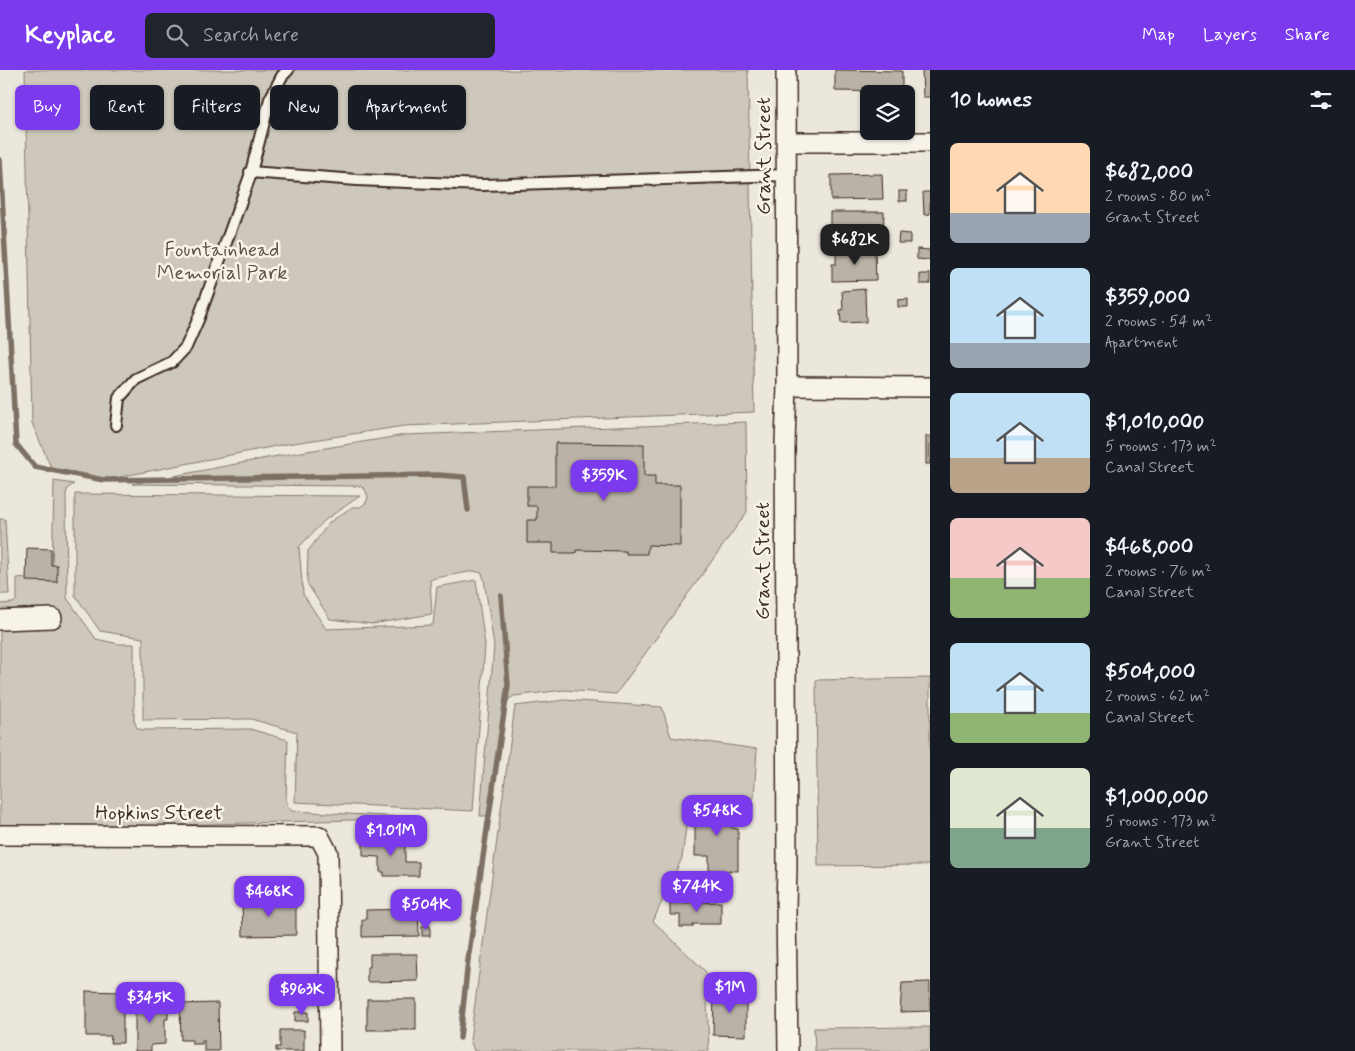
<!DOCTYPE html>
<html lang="en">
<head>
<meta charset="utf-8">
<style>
	body { margin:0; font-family:Mynerve,sans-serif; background:#20242c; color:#f1f3f6; height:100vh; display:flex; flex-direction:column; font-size:19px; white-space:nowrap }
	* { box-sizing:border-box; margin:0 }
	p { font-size:16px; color:#9ea1a6 }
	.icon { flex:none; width:28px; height:28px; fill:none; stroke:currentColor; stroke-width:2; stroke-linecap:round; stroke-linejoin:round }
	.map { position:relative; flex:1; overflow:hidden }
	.sheet { display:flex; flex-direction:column; background:#171b24; width:425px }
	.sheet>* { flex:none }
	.banner { position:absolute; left:15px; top:15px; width:475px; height:45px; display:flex; gap:10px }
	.fabs { position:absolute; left:860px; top:15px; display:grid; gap:10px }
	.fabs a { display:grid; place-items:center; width:55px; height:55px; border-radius:8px; background:#171b24; box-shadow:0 1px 4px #0004; font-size:25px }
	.price { position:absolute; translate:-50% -42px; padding:0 11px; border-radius:10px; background:#7c3aed; color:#fff; font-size:16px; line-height:32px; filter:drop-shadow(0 1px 2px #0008) }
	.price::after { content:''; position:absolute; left:50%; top:30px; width:15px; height:11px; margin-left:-8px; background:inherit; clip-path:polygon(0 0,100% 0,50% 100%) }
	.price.selected { background:#222; color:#fff }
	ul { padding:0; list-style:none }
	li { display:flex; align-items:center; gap:15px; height:125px; padding:0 20px }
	li span { display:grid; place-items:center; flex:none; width:140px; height:100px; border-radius:8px; color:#555 }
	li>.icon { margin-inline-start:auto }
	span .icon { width:60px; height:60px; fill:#fffc; stroke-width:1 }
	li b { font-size:21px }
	h2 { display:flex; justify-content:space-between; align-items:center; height:60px; padding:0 20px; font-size:21px }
	.tag { padding:0 18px; border-radius:8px; background:#171b24; box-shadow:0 1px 4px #0004; font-size:18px; line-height:45px }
	.tag.selected { background:#7c3aed; color:#fff }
	header { display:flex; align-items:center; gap:30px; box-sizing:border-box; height:70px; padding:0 25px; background:#7c3aed; color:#fff }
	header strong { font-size:24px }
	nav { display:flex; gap:28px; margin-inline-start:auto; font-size:18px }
	.search { width:350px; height:45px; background:#20242c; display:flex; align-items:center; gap:12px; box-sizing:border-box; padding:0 18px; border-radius:8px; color:#9ea1a6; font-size:19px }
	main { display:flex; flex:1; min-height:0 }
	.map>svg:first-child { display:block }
	.green { fill:#cec8bc; stroke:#84796d }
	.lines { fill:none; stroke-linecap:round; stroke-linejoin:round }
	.stream { stroke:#7c7064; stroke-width:5.5 }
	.building { fill:#bab2a7; stroke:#3b2a1e }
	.lane-casing { stroke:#3b2a1e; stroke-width:14 }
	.street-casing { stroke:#3b2a1e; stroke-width:22 }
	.lane { stroke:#f7f3e8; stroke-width:10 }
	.street { stroke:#f7f3e8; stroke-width:19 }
	.labels { text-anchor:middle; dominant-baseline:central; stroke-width:5; stroke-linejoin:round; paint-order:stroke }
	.street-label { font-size:20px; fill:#3b2a1e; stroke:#f7f3e8 }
	.park-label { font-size:20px; fill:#605246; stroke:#f7f3e8 }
</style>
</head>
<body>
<header>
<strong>Keyplace</strong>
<div class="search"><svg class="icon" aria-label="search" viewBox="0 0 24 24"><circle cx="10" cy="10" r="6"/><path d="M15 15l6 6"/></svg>Search here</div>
<nav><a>Map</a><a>Layers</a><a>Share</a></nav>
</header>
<main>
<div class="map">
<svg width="930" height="981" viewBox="0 0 930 981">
	<rect width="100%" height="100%" fill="#ece7dc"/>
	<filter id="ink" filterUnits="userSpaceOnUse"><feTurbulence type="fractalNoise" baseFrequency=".02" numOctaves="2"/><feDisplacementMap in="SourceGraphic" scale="10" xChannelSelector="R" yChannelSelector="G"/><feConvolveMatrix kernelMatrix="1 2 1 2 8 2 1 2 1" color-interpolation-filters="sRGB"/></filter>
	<g filter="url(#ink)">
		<g class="green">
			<path d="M 25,0 L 748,0 L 754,342 L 404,356 L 281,375 L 104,410 L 52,400 L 32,353 Z"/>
			<path d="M 746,352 L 747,442 L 616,624 L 564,620 L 514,626 L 509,629 L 506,635 L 491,746 L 480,746 L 494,576 L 484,509 L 482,503 L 474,501 L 435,508 L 430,510 L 432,544 L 372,554 L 330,549 L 307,513 L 308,481 L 330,452 L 352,437 L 360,437 L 366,433 L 368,427 L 365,419 L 360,416 L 132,414 L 283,385 L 405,365 Z"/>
			<path d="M 54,411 L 74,414 L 68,418 L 66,424 L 67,528 L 96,569 L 119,574 L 134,574 L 134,650 L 137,658 L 143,660 L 250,659 L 288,670 L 286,731 L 288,737 L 292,741 L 422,748 L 0,760 L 0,534 L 13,533 L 17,529 L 17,508 L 52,505 Z"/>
			<path d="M 75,424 L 360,426 L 325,450 L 299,477 L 303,524 L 326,559 L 433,555 L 437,517 L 476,510 L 485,575 L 473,741 L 295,732 L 297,662 L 251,649 L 143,650 L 143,568 L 100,561 L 75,525 Z"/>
			<path d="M 0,449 L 5,449 L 9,524 L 0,524 Z"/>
			<path d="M 930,608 L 930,795 L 818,796 L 816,610 Z"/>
			<path d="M 565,630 L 662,637 L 671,667 L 757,679 L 754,728 L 690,727 L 682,788 L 653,851 L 706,902 L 709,981 L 474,981 L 470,970 L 515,636 Z"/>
			<path d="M 930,957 L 930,981 L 815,981 L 814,958 Z"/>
		</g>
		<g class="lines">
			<g class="stream">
				<path d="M 0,90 L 16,374 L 35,397 L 104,410 L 438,405 L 464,407 L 468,440"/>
				<path d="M 460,968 L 468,890 L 508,615 L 501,526"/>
			</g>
		</g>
		<g class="building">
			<path d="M 835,0 L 902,1 L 902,22 L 835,21 Z"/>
			<path d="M 922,0 L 930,0 L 930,27 L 923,27 Z"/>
			<path d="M 882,104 L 883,129 L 831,130 L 831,105 Z"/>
			<rect x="899" y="121" width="8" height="10"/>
			<path d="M 923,122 L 930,122 L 930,144 L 924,145 Z"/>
			<path d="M 830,142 L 884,142 L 883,169 L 830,169 Z"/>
			<path d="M 899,163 L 910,164 L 910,173 L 898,173 Z"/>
			<path d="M 917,179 L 930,180 L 930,190 L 917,189 Z"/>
			<path d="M 875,181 L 876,210 L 832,211 L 832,194 L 836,194 L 836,182 Z"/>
			<rect x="920" y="204" width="10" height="10"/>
			<path d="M 865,219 L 866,252 L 841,253 L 840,240 L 843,240 L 842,221 Z"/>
			<path d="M 908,229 L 908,237 L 898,237 L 898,230 Z"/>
			<rect x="926" y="366" width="4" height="28"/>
			<path d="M 555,373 L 644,374 L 644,406 L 655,406 L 655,415 L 680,415 L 680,476 L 648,475 L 647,484 L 626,484 L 626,481 L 576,480 L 576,483 L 553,483 L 553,473 L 527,473 L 527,450 L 537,450 L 537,436 L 527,436 L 527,416 L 555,416 Z"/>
			<path d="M 27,478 L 51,479 L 51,495 L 57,495 L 57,512 L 26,511 Z"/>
			<path d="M 703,733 L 733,733 L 732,758 L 738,759 L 738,801 L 709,800 L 709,786 L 695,786 L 695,747 L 703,746 Z"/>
			<path d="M 363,770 L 405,770 L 405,792 L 419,792 L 419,806 L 384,806 L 384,802 L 380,802 L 380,787 L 363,786 Z"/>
			<path d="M 242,831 L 296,831 L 296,865 L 243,866 Z"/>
			<path d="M 721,832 L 721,854 L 693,854 L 693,857 L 680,857 L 680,845 L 670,845 L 670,833 Z"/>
			<path d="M 418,839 L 419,866 L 362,867 L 362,850 L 366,850 L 366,840 Z"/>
			<rect x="422" y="856" width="8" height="10"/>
			<path d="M 370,884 L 417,884 L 418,911 L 367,912 L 367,897 L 370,897 Z"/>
			<path d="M 930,912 L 930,941 L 900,942 L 902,913 Z"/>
			<path d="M 86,921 L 121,922 L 121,938 L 123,939 L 123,973 L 110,973 L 111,966 L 86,966 Z"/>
			<path d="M 714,922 L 746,923 L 746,966 L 713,965 Z"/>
			<rect x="367" y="929" width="49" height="31"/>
			<path d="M 165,930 L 165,940 L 168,940 L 168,949 L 165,949 L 165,974 L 151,975 L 151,981 L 135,981 L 135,931 Z"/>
			<path d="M 218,933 L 219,981 L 204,981 L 204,970 L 202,970 L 202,974 L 192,974 L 192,970 L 181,970 L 180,934 Z"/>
			<rect x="295" y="942" width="13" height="9"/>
			<path d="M 280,960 L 304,960 L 304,981 L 276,981 L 276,977 L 280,977 Z"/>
		</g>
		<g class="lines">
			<g class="lane-casing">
				<g id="lane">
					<path d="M 250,102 L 357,110 L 483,115 L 787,105"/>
					<path d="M 116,355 L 119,328 L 136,309 L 172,292 L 186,277 L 198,250 L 250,106 L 270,29 L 282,6 L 288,0"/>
				</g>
			</g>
			<g class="street-casing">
				<g id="street">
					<path d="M 786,0 L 787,316 L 785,373 L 787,796 L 786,838 L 788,981"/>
					<path d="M 787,72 L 930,72"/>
					<path d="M 787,316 L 930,317"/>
					<path d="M 0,550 L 52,548"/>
					<path d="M 0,765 L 319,766 L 328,783 L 330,981"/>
				</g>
			</g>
			<use href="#lane" class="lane"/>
			<use href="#street" class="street"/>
		</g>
	</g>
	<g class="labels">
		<g class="street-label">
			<text transform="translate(764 86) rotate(-90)">Grant Street</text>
			<text transform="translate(763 491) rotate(-90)">Grant Street</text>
			<text x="159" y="743">Hopkins Street</text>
		</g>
		<g class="park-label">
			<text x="222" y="180">Fountainhead<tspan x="222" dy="23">Memorial Park</tspan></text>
		</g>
	</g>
</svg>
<div class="fabs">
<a><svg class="icon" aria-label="layers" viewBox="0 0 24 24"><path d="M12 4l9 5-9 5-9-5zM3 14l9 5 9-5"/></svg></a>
</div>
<b class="price selected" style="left:855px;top:196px">$682K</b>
<b class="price" style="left:604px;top:432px">$359K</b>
<b class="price" style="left:717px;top:767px">$548K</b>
<b class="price" style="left:391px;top:787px">$1.01M</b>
<b class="price" style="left:697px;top:843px">$744K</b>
<b class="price" style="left:269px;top:848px">$468K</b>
<b class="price" style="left:426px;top:861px">$504K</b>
<b class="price" style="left:730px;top:944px">$1M</b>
<b class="price" style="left:302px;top:946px">$963K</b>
<b class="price" style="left:150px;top:954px">$345K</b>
<div class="banner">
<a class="tag selected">Buy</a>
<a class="tag">Rent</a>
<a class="tag">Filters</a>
<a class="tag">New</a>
<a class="tag">Apartment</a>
</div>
</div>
<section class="sheet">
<h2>10 homes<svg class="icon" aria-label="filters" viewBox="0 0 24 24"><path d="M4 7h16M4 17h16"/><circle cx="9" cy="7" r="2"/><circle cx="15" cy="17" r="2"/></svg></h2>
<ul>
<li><span style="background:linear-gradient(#ffd9b3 70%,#9aa5b1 0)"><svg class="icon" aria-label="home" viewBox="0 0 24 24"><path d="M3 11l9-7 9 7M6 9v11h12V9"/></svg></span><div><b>$682,000</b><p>2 rooms · 80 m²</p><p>Grant Street</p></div></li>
<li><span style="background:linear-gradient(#bfe0f5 75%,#9aa5b1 0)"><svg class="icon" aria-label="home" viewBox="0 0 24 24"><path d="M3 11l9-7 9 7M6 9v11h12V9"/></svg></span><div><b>$359,000</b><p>2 rooms · 54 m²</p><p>Apartment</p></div></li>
<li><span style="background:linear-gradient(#bfe0f5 65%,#b9a48a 0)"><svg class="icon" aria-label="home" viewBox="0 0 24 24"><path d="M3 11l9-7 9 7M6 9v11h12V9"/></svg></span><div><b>$1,010,000</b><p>5 rooms · 173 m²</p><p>Canal Street</p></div></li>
<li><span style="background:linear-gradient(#f6c9c9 60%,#8fb573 0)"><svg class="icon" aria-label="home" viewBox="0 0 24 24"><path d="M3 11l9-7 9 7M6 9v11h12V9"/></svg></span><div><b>$468,000</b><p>2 rooms · 76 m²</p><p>Canal Street</p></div></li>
<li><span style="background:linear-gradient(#bfe0f5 70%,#8fb573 0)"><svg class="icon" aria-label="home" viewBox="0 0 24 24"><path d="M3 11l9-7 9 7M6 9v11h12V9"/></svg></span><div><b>$504,000</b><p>2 rooms · 62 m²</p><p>Canal Street</p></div></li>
<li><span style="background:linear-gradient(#dfe7d0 60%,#7fa58c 0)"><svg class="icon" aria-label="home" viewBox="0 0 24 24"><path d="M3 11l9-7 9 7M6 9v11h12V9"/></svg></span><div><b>$1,000,000</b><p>5 rooms · 173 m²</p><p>Grant Street</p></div></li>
</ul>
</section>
</main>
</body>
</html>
